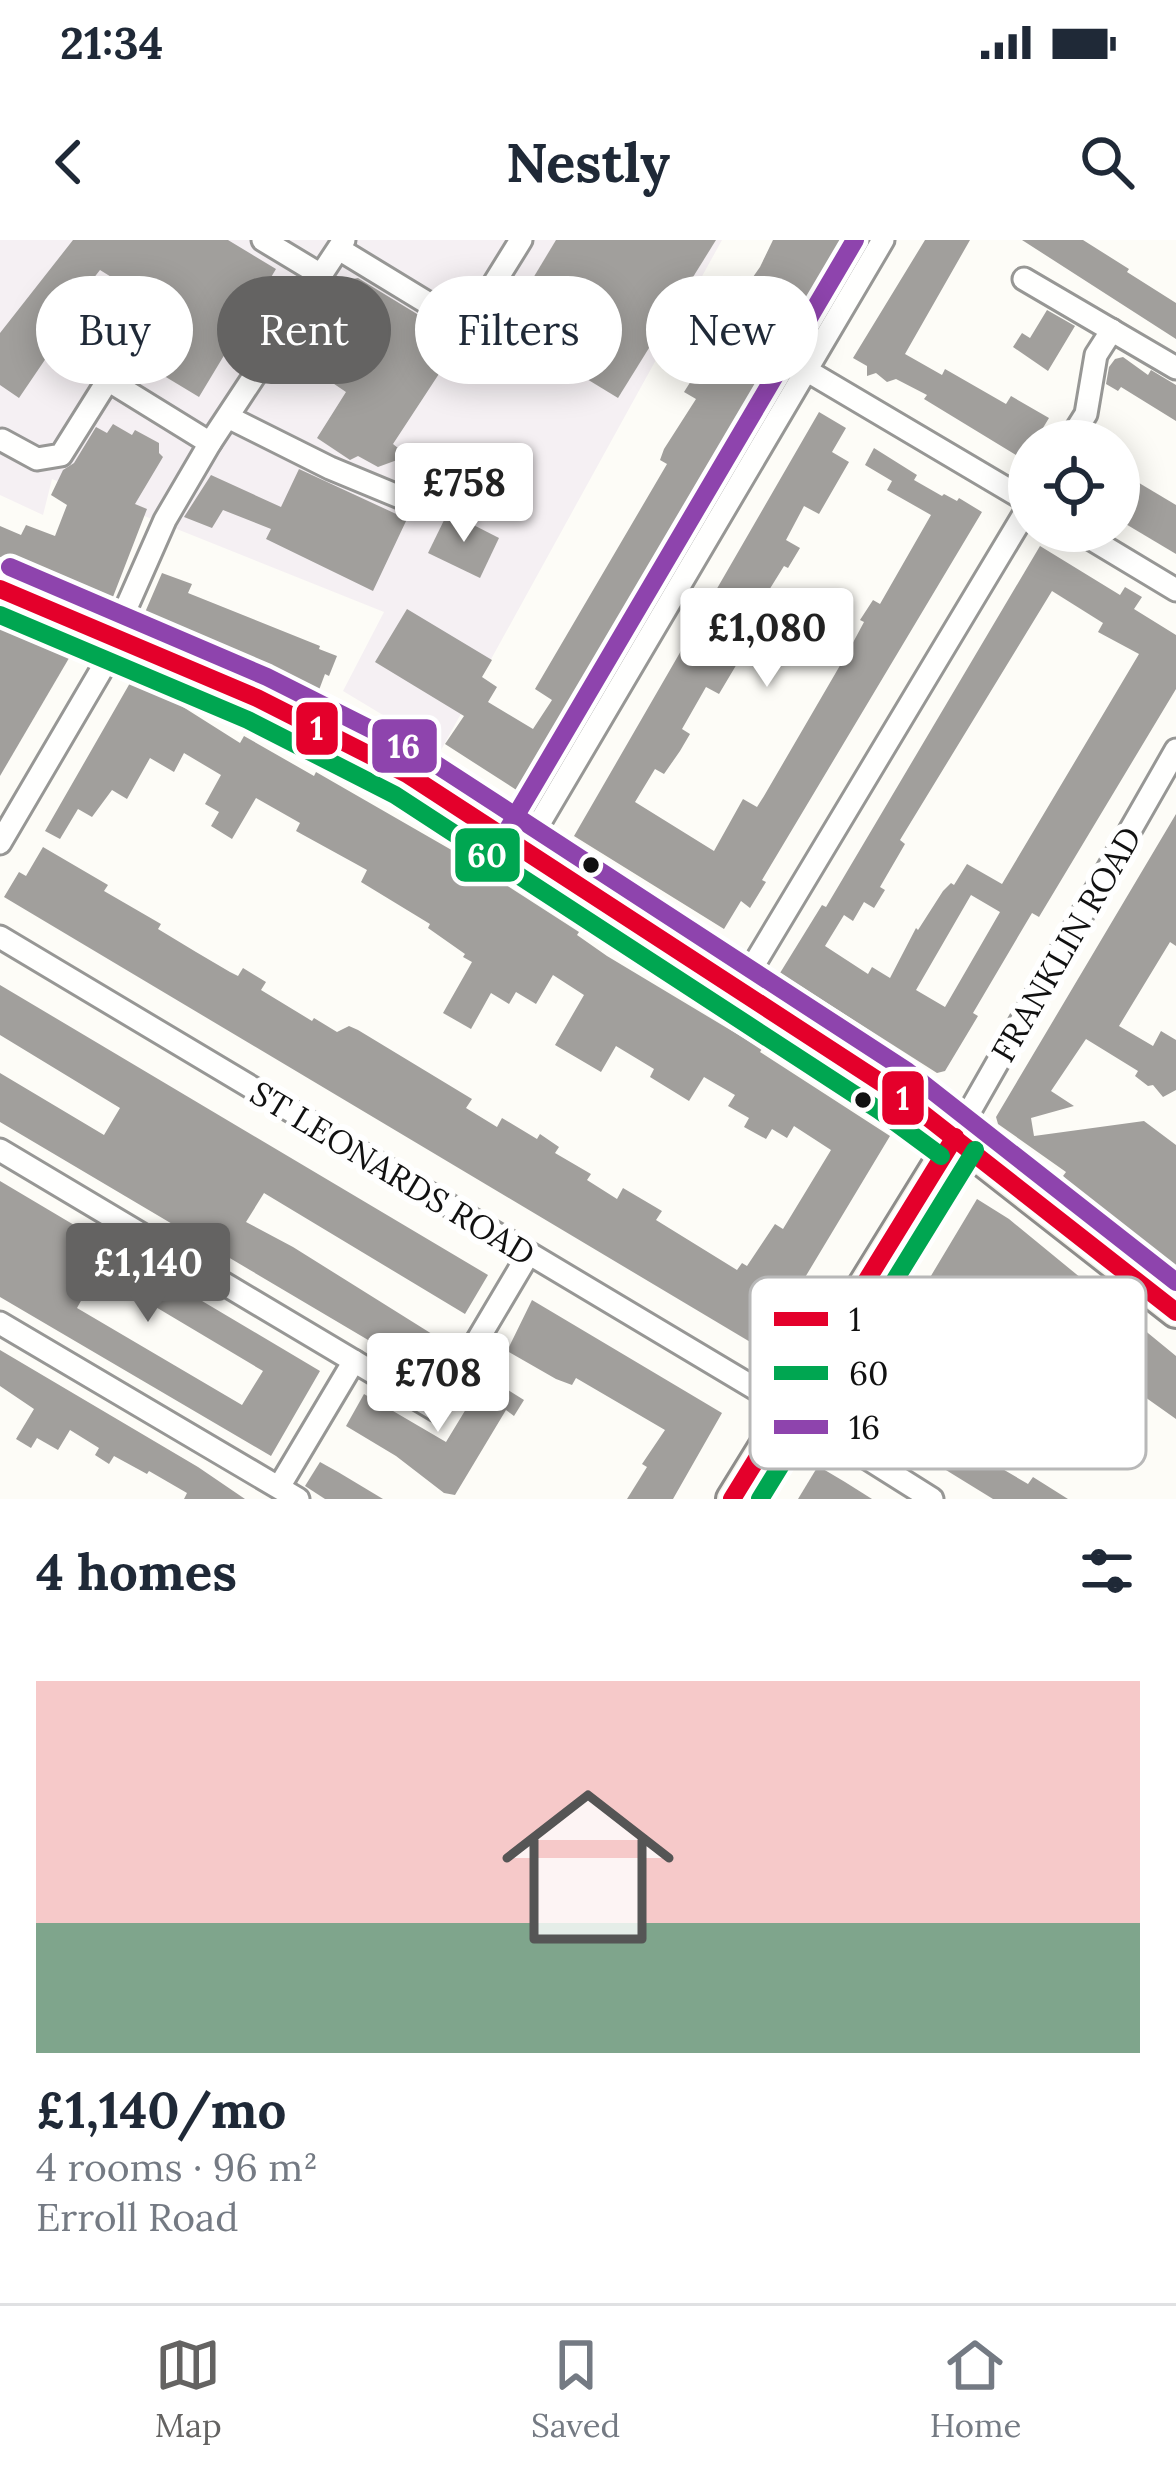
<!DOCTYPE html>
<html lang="en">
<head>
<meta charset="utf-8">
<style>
	body { margin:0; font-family:Lora,serif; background:#f2f2f3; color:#1f2937; height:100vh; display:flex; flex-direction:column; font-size:45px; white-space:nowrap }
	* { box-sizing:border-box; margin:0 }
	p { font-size:39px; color:#747a83 }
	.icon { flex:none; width:66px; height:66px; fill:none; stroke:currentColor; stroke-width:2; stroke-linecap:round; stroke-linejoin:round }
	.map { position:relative; height:1259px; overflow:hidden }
	.side { display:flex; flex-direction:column; background:#fff; flex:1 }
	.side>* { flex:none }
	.top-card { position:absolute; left:36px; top:36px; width:1104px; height:108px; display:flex; gap:24px }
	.fabs { position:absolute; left:1008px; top:180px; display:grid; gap:24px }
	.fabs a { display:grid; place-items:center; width:132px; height:132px; border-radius:50%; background:#fff; box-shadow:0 6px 30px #0003; font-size:60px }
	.price { position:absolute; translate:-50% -102px; padding:0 27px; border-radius:12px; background:#fff; color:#222; font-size:39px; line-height:78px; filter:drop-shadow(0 3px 6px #0008) }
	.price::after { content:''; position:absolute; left:50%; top:72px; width:36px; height:27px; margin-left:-18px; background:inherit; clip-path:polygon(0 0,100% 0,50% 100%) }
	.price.active { background:#646362; color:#fff }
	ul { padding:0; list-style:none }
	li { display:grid; align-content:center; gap:24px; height:636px; padding:0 36px }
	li+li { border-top:3px solid #e0e1e3 }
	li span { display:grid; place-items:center; height:372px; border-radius:0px; color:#555 }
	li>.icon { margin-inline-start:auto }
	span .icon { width:216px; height:216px; fill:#fffc; stroke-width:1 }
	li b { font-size:51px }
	h2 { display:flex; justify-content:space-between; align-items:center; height:144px; padding:0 36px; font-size:51px }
	.tag { padding:0 42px; border-radius:54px; background:#fff; box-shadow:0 6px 30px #0003; font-size:42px; line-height:108px }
	.tag.active { background:#646362; color:#fff }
	.status { display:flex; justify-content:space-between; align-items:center; height:84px; padding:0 60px; background:#fff; direction:ltr }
	.status svg { height:33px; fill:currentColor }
	header { display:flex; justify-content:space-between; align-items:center; height:156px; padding:0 36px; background:#fff; font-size:54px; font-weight:800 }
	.menu { display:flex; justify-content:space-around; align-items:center; height:168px; border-top:3px solid #e0e1e3; background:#fff; font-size:33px; color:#747a83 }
	.menu a { display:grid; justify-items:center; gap:6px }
	.menu .active { color:#646362 }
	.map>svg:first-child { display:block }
	.industrial { fill:#f5f0f3 }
	.building { fill:#a19f9c; fill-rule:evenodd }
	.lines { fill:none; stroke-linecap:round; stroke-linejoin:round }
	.minor-casing { stroke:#979795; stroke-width:27 }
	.secondary-casing { stroke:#8e8d8b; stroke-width:36 }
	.minor { stroke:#fffffe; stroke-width:21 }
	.secondary { stroke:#f6f4eb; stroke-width:30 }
	.bus-1-casing { stroke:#fff; stroke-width:27 }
	.bus-2-casing { stroke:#fff; stroke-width:27 }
	.bus-3-casing { stroke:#fff; stroke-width:27 }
	.bus-1 { stroke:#e4002b; stroke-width:18 }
	.bus-2 { stroke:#00a651; stroke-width:18 }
	.bus-3 { stroke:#8e44ad; stroke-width:18 }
	.bus-dot { fill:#111; stroke:#fff; stroke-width:4.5 }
	.labels { text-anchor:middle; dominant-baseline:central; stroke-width:12; stroke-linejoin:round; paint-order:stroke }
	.street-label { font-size:33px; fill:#111; stroke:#fff }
	.key { fill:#fff; stroke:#b8b8b8; stroke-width:3 }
	.key-label { font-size:33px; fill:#111 }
	.line-badge { stroke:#fff; stroke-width:4.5 }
	.badge-label { font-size:33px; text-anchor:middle; font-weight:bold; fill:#fff }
</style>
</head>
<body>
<div class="status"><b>21:34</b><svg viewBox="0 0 49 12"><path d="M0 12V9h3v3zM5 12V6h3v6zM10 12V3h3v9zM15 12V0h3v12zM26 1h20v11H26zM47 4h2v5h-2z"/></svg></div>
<header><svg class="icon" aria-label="back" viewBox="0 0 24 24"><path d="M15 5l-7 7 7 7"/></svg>Nestly<svg class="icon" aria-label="search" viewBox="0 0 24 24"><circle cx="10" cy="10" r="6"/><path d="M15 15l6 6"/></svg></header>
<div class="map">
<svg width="1176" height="1259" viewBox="0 0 1176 1259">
	<rect width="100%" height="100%" fill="#fdfcf7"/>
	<path class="industrial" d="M 0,0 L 722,0 L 441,510 L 343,451 L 384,372 L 52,239 L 43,275 L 0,255 Z"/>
	<g class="building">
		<path d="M 73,0 L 228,0 L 276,29 L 199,157 L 131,116 L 137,89 L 153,63 L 100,30 L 49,95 L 57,102 L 19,158 L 0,145 L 0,93 Z"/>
		<path d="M 556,0 L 716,0 L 618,158 L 503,88 Z"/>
		<path d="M 773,0 L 844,0 L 554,497 L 518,551 L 445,504 L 464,476 L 375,422 L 407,369 L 492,420 L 482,437 L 497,447 L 488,462 L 533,489 L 552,460 L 535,449 L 667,224 L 660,220 L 664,209 L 696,159 L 684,152 L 727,84 L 720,80 L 729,65 L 732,67 L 760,27 Z"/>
		<path d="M 925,0 L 970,0 L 905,114 L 942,135 L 945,129 L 1006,164 L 1011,156 L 1049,178 L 1035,201 L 1029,201 L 1024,220 L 924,159 L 927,155 L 896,139 L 887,142 L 876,133 L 867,136 L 867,126 L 853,118 Z"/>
		<path d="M 1022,0 L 1083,0 L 1129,29 L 1127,32 L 1176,63 L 1176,99 Z"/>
		<path d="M 358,38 L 440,88 L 440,94 L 453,104 L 452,114 L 393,204 L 408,216 L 378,227 L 358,216 L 350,220 L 317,198 L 346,152 L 312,129 L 307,105 L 352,39 Z"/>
		<path d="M 1047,70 L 1075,86 L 1048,131 L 1013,107 L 1022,93 L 1030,98 Z"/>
		<path d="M 1123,117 L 1148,135 L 1151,130 L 1176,145 L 1176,181 L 1121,147 L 1118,151 L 1106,144 L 1109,127 L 1115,119 Z"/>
		<path d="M 819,172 L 846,188 L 832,212 L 849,222 L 819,274 L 804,266 L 786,300 L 800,308 L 788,328 L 784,326 L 753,376 L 741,399 L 748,404 L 741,417 L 719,454 L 706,447 L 682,489 L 690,494 L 680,511 L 664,534 L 655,529 L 635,562 L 714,611 L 743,559 L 757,567 L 764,556 L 849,410 L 864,382 L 860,380 L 873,360 L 880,364 L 931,275 L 887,250 L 892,241 L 865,225 L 874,208 L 917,235 L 914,240 L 942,256 L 944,254 L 957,261 L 959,258 L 982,272 L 762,640 L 766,642 L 750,668 L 741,661 L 724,689 L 574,596 Z"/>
		<path d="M 113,184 L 132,195 L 135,190 L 159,203 L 159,213 L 163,217 L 135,264 L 147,269 L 111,362 L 0,317 L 0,286 L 21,295 L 26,285 L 55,296 L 67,265 L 51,255 L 63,230 L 74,223 L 96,187 L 107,193 Z"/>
		<path d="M 299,229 L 407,279 L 373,351 L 266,299 L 271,289 L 223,270 L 212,288 L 184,277 L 211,235 L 281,267 Z"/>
		<path d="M 1119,231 L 1176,265 L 1176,314 L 1119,280 Z"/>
		<path d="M 448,272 L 499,298 L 480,338 L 428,313 Z"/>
		<path d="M 1040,306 L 1120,355 L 1125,347 L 1142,357 L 1134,369 L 1176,395 L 1176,449 L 1039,677 L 1032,673 L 973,773 L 978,776 L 945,831 L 937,833 L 780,733 L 822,665 L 826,667 ZM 1052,351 L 1103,383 L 1098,392 L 1139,414 L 1002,644 L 967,624 L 954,645 L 951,643 L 943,651 L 918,690 L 916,688 L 890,738 L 872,727 L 868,734 L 825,706 L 844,675 L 853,681 L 864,662 L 874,668 L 885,650 L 880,647 L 905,604 L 900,600 ZM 971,655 L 1000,672 L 945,767 L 916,750 Z"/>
		<path d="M 162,333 L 192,344 L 188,353 L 320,406 L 319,409 L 337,416 L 329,436 L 325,434 L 319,450 L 143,377 Z"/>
		<path d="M 0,382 L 72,413 L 0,536 Z"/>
		<path d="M 134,436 L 240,503 L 244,496 L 314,536 L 316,532 L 455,612 L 579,692 L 577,695 L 607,716 L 762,809 L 760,812 L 890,896 L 762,1109 L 4,657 L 19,632 L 26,636 L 43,607 L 108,645 L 104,651 L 161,684 L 158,689 L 196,712 L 230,732 L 238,736 L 243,728 L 266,742 L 261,750 L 312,781 L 314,778 L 337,792 L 349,786 L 358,790 L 472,859 L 466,868 L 497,887 L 502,878 L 537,899 L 540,894 L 559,907 L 555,913 L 591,934 L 587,940 L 617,959 L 623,948 L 662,971 L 656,980 L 737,1030 L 742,1023 L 747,1026 L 775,984 L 783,989 L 831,910 L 794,886 L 787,898 L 772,889 L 766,899 L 744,887 L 749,878 L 728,866 L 735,855 L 704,837 L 689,861 L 650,837 L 654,829 L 616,806 L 601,832 L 555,805 L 584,755 L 553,735 L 536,764 L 516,752 L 509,764 L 491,753 L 471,789 L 443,773 L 472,722 L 463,717 L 465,714 L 428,688 L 430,684 L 361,642 L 367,630 L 296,591 L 300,583 L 256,558 L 232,599 L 211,586 L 219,572 L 205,564 L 221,535 L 184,513 L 174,532 L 150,518 L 127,559 L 112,550 L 92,577 L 78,569 L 60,599 L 45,591 Z"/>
		<path d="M 1176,574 L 1176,706 L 1170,702 L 1119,786 L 1153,806 L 1161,791 L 1176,800 L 1176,850 L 1163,857 L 1153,845 L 1148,846 L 1135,836 L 1138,831 L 1086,799 L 1051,851 L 1074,866 L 1031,878 L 1034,896 L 1144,881 L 1176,905 L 1176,1032 L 1123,985 L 1076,952 L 1063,936 L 1066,932 L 998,884 L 996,877 Z"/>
		<path d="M 0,745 L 488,1035 L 465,1074 L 264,953 L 246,982 L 293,1007 L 448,1104 L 429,1136 L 0,882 L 0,833 L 104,895 L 120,868 L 0,795 Z"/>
		<path d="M 0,941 L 320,1131 L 271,1216 L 0,1057 ZM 97,1032 L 263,1131 L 242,1165 L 77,1068 Z"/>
		<path d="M 977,959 L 1009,979 L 1176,1116 L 1176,1179 L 1046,1087 L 996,1057 L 958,1126 L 944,1118 L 915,1167 L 1000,1215 L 994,1224 L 1028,1244 L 1033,1237 L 1068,1259 L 993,1259 L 850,1171 Z"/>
		<path d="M 532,1060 L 722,1173 L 673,1259 L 627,1259 L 647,1227 L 642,1224 L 665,1190 L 576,1138 L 572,1145 L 556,1139 L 507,1111 Z"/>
		<path d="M 0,1110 L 198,1227 L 245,1259 L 184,1259 L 187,1253 L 149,1231 L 147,1234 L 114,1216 L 109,1224 L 95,1215 L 99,1208 L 70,1190 L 58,1210 L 37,1198 L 31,1208 L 16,1199 L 34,1169 L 0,1146 Z"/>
		<path d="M 486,1136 L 524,1160 L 514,1176 L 506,1170 L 455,1255 L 444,1253 L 396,1216 L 346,1186 L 364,1154 L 446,1202 Z"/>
		<path d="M 320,1222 L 338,1232 L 383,1259 L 325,1259 L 305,1246 Z"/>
		<path d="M 818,1226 L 845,1242 L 872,1259 L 798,1259 Z"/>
	</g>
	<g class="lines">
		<g class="minor-casing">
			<g id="minor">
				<path d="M 263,0 L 321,35"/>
				<path d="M 339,9 L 467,87 L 521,0"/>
				<path d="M 1024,39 L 1176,128"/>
				<path d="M 123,92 L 108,140 L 210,203"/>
				<path d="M 806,130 L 1029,262"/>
				<path d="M 228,177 L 330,228 L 424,267"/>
				<path d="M 2,200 L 37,219 L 61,215 L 108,140"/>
				<path d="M 1069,201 L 1086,174 L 1096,115 L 1112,90"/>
				<path d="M 1078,291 L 1176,350"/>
				<path d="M 0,603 L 109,417 L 112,400 L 165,280 L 210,203 L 344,0"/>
				<path d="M 523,611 L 883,0"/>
				<path d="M 0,697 L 786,1167 L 932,1259"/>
				<path d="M 738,751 L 1029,266"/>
				<path d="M 955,897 L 1176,510"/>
				<path d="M 0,910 L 436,1170 L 528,1015"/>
				<path d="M 0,1083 L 298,1259"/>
				<path d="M 279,1247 L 354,1121"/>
			</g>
		</g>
		<g class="secondary-casing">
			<g id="secondary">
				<path d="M 0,349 C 136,411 278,458 407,534 L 894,851 L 1176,1072"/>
				<path d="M 732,1259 L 955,897"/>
			</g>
		</g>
		<use href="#minor" class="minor"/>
		<use href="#secondary" class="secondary"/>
		<g class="bus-1-casing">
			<g id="bus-1">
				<path d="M 0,349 L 257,458 L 407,534 L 894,851 L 1176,1072"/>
				<path d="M 732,1259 L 955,897"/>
			</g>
		</g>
		<g class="bus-2-casing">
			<g id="bus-2">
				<path d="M 0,375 L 248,480 L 395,555 L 880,871 L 941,916"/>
				<path d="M 760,1259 L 975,910"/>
			</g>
		</g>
		<g class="bus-3-casing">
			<g id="bus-3">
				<path d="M 10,327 L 267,437 L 420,514 L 907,831 L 1176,1042"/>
				<path d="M 502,599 L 855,0"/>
			</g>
		</g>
		<use href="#bus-1" class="bus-1"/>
		<use href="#bus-2" class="bus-2"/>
		<use href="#bus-3" class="bus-3"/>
	</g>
	<g class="bus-dot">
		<circle cx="591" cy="625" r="10"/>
		<circle cx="863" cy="860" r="10"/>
	</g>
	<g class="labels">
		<g class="street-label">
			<text transform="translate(1066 704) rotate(-60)">FRANKLIN ROAD</text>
			<text transform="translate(393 933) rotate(31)">ST LEONARDS ROAD</text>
		</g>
	</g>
	<rect x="750" y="1037" width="396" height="192" rx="18" class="key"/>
	<rect x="774" y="1072" width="54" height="14" fill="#e4002b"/>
	<rect x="774" y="1126" width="54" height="14" fill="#00a651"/>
	<rect x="774" y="1180" width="54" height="14" fill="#8e44ad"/>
	<g class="key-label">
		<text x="849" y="1091">1</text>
		<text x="849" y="1145">60</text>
		<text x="849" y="1199">16</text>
	</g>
	<g class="line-badge">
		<rect x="294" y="460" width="46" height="57" rx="12" fill="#e4002b"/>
		<rect x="370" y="477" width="69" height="58" rx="12" fill="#8e44ad"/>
		<rect x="453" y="586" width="69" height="58" rx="12" fill="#00a651"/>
		<rect x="880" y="829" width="46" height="58" rx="12" fill="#e4002b"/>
	</g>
	<g class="badge-label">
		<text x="317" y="500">1</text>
		<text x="404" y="518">16</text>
		<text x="487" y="627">60</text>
		<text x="903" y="870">1</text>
	</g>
</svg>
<div class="fabs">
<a><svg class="icon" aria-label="locate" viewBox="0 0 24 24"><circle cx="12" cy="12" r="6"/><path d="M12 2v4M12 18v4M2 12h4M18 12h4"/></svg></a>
</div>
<b class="price" style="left:464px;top:305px">£758</b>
<b class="price" style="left:767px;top:450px">£1,080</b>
<b class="price active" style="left:148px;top:1085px">£1,140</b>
<b class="price" style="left:438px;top:1195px">£708</b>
<div class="top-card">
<a class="tag">Buy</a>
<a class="tag active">Rent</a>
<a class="tag">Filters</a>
<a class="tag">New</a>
</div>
</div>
<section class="side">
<h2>4 homes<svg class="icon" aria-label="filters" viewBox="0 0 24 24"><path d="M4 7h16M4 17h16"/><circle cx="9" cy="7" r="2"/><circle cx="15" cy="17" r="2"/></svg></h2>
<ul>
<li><span style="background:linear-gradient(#f6c9c9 65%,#7fa58c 0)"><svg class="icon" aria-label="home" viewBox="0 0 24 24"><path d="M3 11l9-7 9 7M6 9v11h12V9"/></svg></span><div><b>£1,140/mo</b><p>4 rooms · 96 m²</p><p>Erroll Road</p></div></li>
</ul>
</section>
<nav class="menu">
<a class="active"><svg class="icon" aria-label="map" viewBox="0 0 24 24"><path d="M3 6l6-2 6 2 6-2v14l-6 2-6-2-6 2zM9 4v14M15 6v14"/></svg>Map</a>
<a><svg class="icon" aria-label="saved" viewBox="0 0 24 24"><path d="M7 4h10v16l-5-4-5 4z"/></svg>Saved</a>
<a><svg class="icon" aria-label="home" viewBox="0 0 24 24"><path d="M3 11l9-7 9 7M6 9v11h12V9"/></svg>Home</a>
</nav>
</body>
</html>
